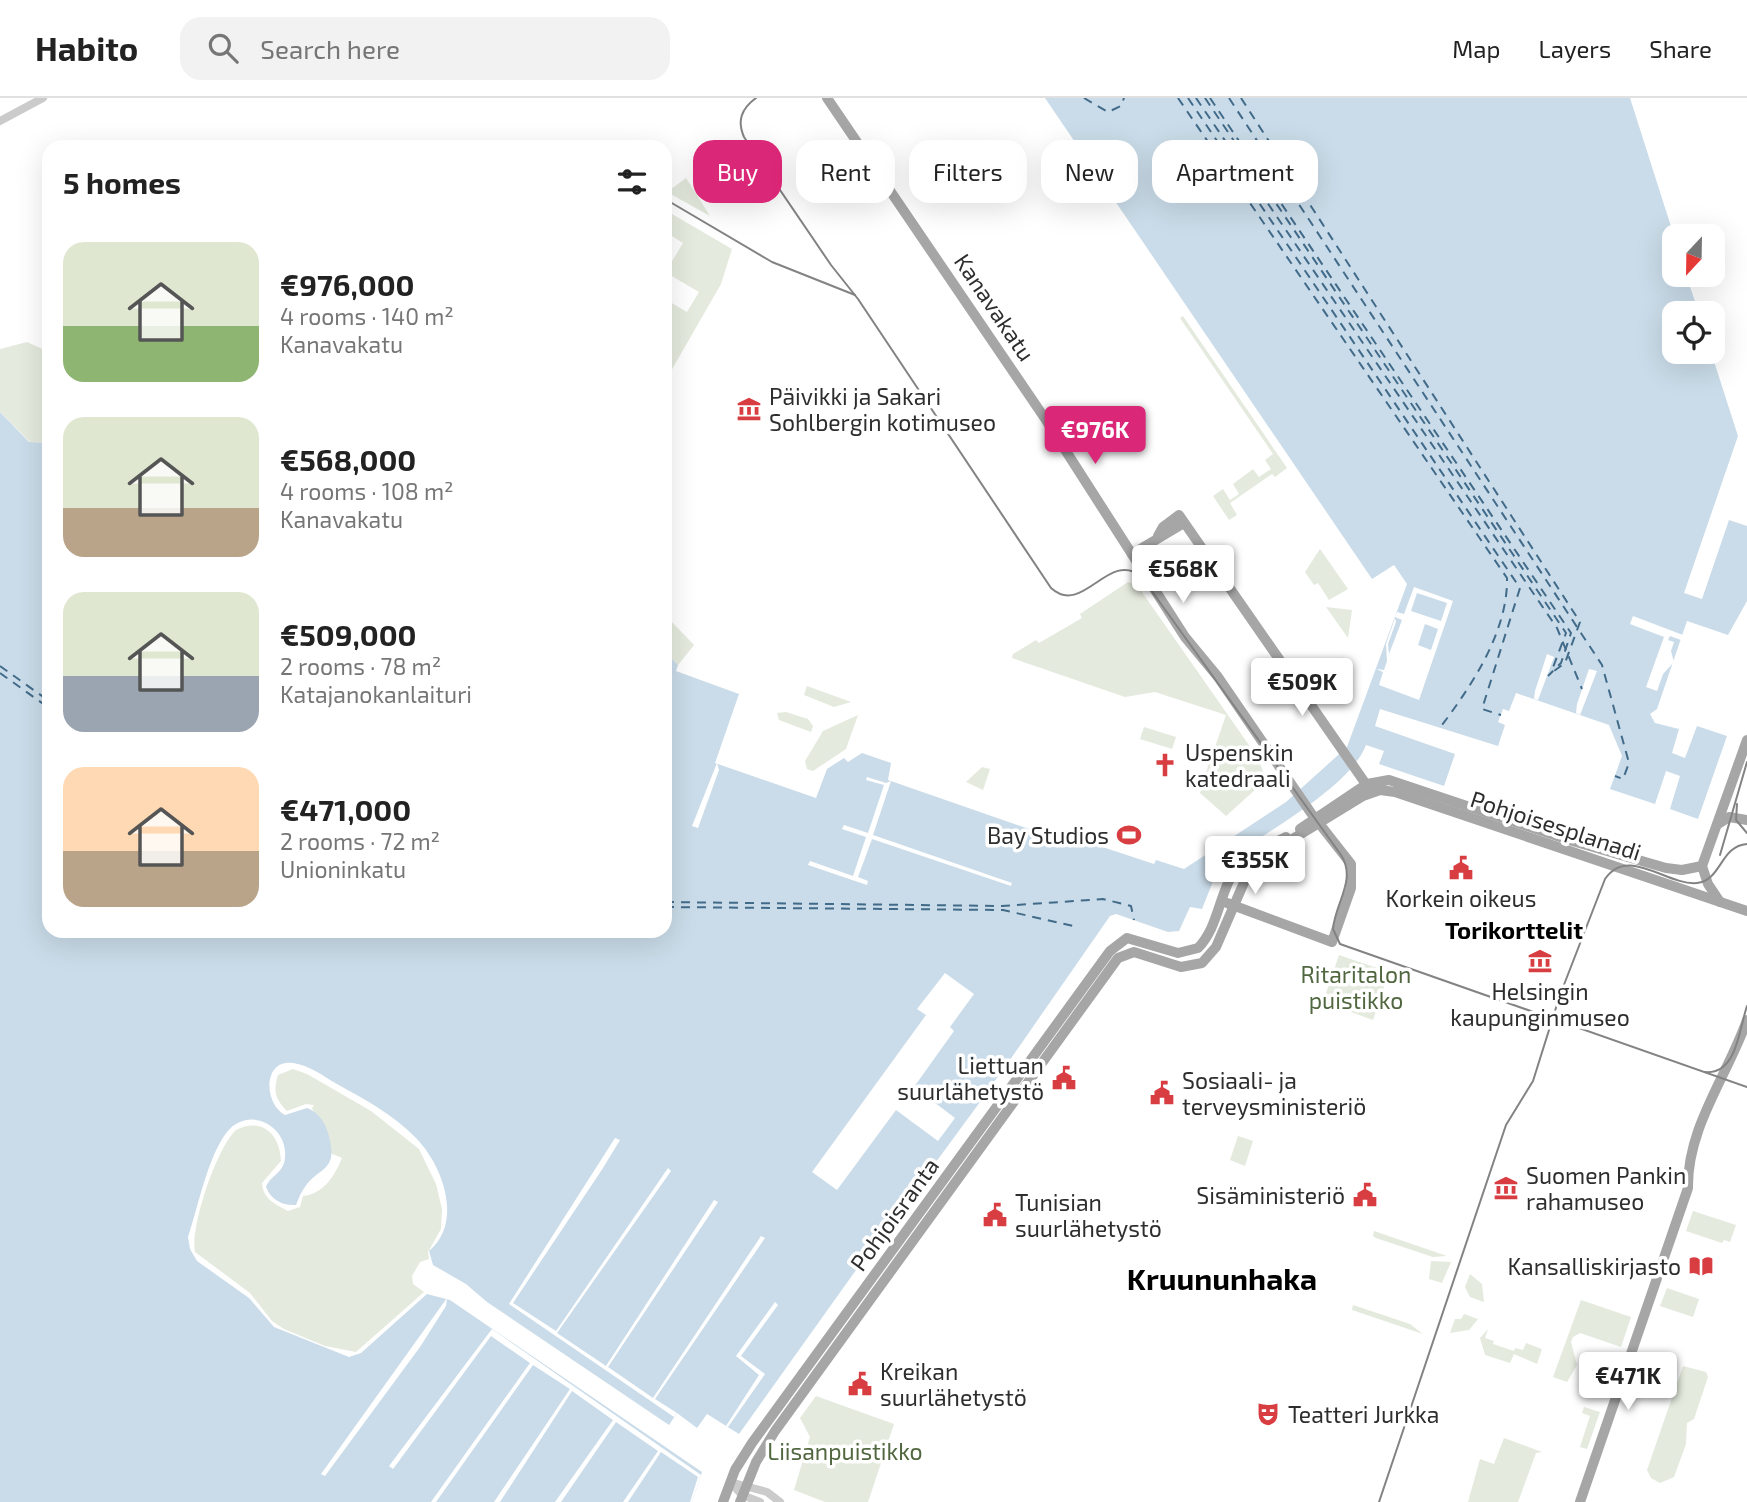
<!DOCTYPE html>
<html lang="en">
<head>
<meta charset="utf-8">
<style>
	body { margin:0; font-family:"Exo 2",sans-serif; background:#f2f2f2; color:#222; height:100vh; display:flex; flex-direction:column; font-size:26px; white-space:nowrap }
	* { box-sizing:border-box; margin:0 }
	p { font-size:23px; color:#767676 }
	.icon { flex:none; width:38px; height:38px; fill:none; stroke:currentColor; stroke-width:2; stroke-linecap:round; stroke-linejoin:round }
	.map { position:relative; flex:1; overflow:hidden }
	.details { position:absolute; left:42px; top:42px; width:630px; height:798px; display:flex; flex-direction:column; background:#fff; border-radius:21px; box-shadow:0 7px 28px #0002 }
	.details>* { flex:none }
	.banner { position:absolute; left:693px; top:42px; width:665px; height:63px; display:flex; gap:14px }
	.needle { width:46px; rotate:202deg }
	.buttons { position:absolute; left:1662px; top:126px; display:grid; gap:14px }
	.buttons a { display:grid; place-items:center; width:63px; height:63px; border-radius:14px; background:#fff; box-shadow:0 7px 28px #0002; font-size:35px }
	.price { position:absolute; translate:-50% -60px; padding:0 16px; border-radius:7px; background:#fff; color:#222; font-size:23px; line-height:46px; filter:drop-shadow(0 2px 4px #0008) }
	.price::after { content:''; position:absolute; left:50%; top:42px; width:21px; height:16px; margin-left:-10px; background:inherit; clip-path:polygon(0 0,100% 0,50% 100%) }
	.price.current { background:#db2777; color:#fff }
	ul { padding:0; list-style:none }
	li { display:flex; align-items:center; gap:21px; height:175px; padding:0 21px }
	li span { display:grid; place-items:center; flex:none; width:196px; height:140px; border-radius:21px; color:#555 }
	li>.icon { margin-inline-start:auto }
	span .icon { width:84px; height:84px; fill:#fffc; stroke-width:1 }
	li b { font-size:30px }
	h2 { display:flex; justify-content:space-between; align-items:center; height:84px; padding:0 21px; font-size:30px }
	.tag { padding:0 24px; border-radius:21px; background:#fff; box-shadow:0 7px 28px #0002; font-size:24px; line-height:63px }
	.tag.current { background:#db2777; color:#fff }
	header { display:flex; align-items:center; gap:42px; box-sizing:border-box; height:98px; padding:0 35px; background:#fff; border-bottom:2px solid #e0e0e0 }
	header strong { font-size:33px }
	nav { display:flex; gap:38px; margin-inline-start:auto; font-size:24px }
	.search { width:490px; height:63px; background:#f2f2f2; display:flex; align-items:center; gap:18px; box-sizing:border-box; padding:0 24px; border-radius:21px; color:#767676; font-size:26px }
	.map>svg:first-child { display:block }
	.green { fill:#e4eadd }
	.water { fill:#cadce9 }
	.pier { fill:#fff; fill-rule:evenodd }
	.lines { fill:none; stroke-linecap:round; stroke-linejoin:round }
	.ferry { stroke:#426b8a; stroke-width:2; stroke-dasharray:9 7; stroke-linecap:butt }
	.minor { stroke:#cbcbcb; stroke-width:8 }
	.major { stroke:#a6a6a6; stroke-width:10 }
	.tram { stroke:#838383; stroke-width:2 }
	.labels { text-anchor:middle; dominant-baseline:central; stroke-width:7; stroke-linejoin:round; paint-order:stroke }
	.street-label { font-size:23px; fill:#2e2e2e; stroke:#fff }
	.poi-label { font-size:23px; fill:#2e2e2e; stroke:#fff; text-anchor:start }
	.park-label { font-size:23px; fill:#50673f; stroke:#fff }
	.neighbourhood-label { font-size:24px; font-weight:bold; fill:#000; stroke:#fff }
	.district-label { font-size:30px; font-weight:bold; fill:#000; stroke:#fff }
</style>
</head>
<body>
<header>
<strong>Habito</strong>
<div class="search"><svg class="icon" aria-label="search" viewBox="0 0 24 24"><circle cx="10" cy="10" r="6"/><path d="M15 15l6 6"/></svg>Search here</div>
<nav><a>Map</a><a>Layers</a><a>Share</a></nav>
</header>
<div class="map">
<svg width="1747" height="1404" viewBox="0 0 1747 1404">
	<rect width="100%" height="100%" fill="#fff"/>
	<g class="green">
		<path d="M 686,80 L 710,118 L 667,94 Z"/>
		<path d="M 665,112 L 732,151 L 721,186 L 671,273 L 665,271 L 665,201 L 687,214 L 699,194 L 670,177 L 665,182 L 665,175 L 683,145 L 667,135 L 665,138 Z"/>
		<path d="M 1183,218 L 1287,370 L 1275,379 L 1272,376 L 1230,405 L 1237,417 L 1229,422 L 1213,398 L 1223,391 L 1230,402 L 1239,396 L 1233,386 L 1253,371 L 1259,379 L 1271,371 L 1265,362 L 1273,356 L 1180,220 Z"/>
		<path d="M 27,244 L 49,254 L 49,345 L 30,344 L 0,314 L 0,251 Z"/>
		<path d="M 1320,451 L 1348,491 L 1329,502 L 1318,485 L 1314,487 L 1305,474 Z"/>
		<path d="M 1128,484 L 1137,487 L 1258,660 L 1266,682 L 1226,718 L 1200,695 L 1209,665 L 1199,661 L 1203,648 L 1214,652 L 1226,617 L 1155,594 L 1125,599 L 1012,560 L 1013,556 L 1036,542 L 1039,545 L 1082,520 L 1080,516 Z"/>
		<path d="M 1326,509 L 1352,512 L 1348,540 Z"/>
		<path d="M 665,517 L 694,547 L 678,567 L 665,554 Z"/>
		<path d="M 807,588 L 851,604 L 834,609 L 804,597 Z"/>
		<path d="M 786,614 L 808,621 L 813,628 L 811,634 L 779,622 L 777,615 Z"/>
		<path d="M 858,617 L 846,651 L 813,673 L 807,671 L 805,663 L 823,633 Z"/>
		<path d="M 1144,629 L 1176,639 L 1172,651 L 1140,641 Z"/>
		<path d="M 982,669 L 990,671 L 983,692 L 966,684 Z"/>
		<path d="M 1339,857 L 1389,874 L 1373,922 L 1323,904 Z"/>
		<path d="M 293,971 L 307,976 L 371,1013 L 419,1051 L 436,1086 L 442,1111 L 441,1131 L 428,1154 L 429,1161 L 420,1164 L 412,1178 L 413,1186 L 424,1194 L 356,1254 L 325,1248 L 284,1231 L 272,1223 L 250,1195 L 195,1154 C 190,1129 217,1049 236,1032 C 262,1019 280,1036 281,1063 L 262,1085 C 263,1101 275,1106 288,1113 L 300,1109 L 303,1098 C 324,1096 335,1077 342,1060 L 330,1055 L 312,1010 L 314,1007 L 306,1006 L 287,1013 C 275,1001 273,993 278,977 Z"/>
		<path d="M 1238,1038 L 1253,1043 L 1245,1068 L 1230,1062 Z"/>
		<path d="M 1693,1113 L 1736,1127 L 1730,1144 L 1724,1142 L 1722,1145 L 1686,1133 Z"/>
		<path d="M 1374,1133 L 1447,1158 L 1433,1159 L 1376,1140 L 1373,1138 Z"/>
		<path d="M 1431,1163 L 1451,1164 L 1442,1185 L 1429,1181 Z"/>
		<path d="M 1470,1176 L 1482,1186 L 1484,1204 L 1470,1199 L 1465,1189 Z"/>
		<path d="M 1667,1190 L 1699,1201 L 1693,1219 L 1660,1208 Z"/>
		<path d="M 1581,1202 L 1631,1219 L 1621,1249 L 1580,1235 L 1573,1239 L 1571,1244 L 1577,1267 L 1567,1284 L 1553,1279 Z"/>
		<path d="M 1353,1207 L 1410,1226 L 1423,1236 L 1352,1212 Z"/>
		<path d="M 1464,1216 L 1478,1221 L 1469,1232 L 1450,1235 L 1455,1221 L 1461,1221 Z"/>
		<path d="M 1488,1231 L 1485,1240 L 1494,1243 L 1493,1246 L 1514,1253 L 1515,1250 L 1523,1252 L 1526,1245 L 1542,1251 L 1537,1266 L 1514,1256 L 1510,1265 L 1485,1257 L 1480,1240 Z"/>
		<path d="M 1612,1262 L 1617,1263 L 1606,1296 L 1591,1292 L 1595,1281 L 1586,1278 L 1594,1270 Z"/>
		<path d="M 1683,1268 L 1706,1274 L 1708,1279 L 1694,1321 L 1687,1325 L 1686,1346 L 1674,1379 L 1660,1385 L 1651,1380 L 1647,1372 Z"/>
		<path d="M 816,1298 L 894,1326 L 868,1404 L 825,1404 L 794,1392 L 810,1339 L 800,1320 Z"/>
		<path d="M 1584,1309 L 1600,1314 L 1587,1351 L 1580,1349 L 1590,1318 L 1582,1315 Z"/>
		<path d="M 1504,1340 L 1542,1354 L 1536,1355 L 1518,1404 L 1468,1404 L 1480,1361 L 1494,1366 Z"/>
	</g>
	<path class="water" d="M 1045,0 L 1630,0 L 1675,141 L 1675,177 L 1686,177 L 1699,215 L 1675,215 L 1675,254 L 1711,254 L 1738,338 L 1684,495 L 1702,501 L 1729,422 L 1747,428 L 1747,503 L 1728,537 L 1687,523 L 1657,611 L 1650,616 L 1655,625 L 1679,631 L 1672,655 L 1685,660 L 1697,628 L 1727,638 L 1698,721 L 1670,711 L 1680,678 L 1666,673 L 1655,706 L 1610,691 L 1622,658 L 1609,627 L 1516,595 L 1509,613 L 1503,611 L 1498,624 L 1505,627 L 1498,648 L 1380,611 L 1375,628 L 1455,656 L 1444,688 L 1379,666 L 1384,653 L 1366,647 C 1350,690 1258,740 1216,767 L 1218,771 L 1202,811 L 1190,809 L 1179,833 L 1168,834 L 1116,816 L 1110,818 L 1005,969 L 994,984 L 992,983 L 981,998 L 983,1000 L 933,1068 L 931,1067 L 739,1336 L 707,1316 L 697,1330 L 677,1315 L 669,1327 L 487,1204 L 466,1186 L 433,1167 L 429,1153 C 463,1125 444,1069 416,1040 C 394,1017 364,1001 337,986 C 323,978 309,967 293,965 C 262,961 264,1006 285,1017 L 307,1010 C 318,1014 325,1024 328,1035 C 340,1076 318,1067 303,1092 C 300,1096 298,1102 296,1107 C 283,1108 271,1102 266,1089 C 271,1076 284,1076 285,1059 C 288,1028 249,1007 227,1034 C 208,1058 198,1109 188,1139 L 190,1151 L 197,1163 L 249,1200 L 274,1229 L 349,1259 L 361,1255 L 427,1196 L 450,1202 L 702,1374 L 692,1404 L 0,1404 L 0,314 L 29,344 L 49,345 L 49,833 L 665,833 L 665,554 L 678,567 L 676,573 L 739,596 L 715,665 L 816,700 L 827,671 L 844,660 L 848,664 L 862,655 L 891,665 L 888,682 L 1055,740 L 1057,734 L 1154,766 L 1156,762 L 1184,771 L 1286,704 L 1347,649 L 1407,486 L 1394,467 L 1372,481 Z"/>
	<g class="pier">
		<path d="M 1414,489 L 1453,503 L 1419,602 L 1379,587 L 1383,574 L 1376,571 L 1384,572 L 1387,563 L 1386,546 L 1395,520 L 1396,524 L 1388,546 L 1389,556 L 1402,522 L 1395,519 L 1397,514 L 1404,516 ZM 1417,495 L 1447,505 L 1441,523 L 1411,513 ZM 1425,526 L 1438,531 L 1431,552 L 1418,547 Z"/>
		<path d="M 1633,518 L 1683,537 L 1681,542 L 1670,538 L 1668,542 L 1674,544 L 1671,553 L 1674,564 L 1663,576 L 1657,593 L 1646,589 L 1664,539 L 1630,526 Z"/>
		<path d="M 1547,556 L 1554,559 L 1538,602 L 1534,601 L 1535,593 Z"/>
		<path d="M 1589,571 L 1597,573 L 1580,617 L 1576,615 L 1577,606 Z"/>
		<path d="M 717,665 L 719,672 L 698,730 L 692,728 Z"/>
		<path d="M 867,679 L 886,685 L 891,683 L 873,737 L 1012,785 L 1011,788 L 872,741 L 858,779 L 868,783 L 867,787 L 808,767 L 810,763 L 853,778 L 866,739 L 842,731 L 844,727 L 868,735 L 884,687 L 866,682 Z"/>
		<path d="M 945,875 L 974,896 L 950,929 L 954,933 L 914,989 L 955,1020 L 938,1043 L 896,1012 L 837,1092 L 812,1074 L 926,917 L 917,911 Z"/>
		<path d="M 615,1040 L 620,1042 L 603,1070 L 513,1205 L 556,1233 L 668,1070 L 671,1073 L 557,1235 L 606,1268 L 714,1102 L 718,1104 L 608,1269 L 653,1300 L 761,1138 L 765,1140 L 655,1301 L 677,1315 L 674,1319 L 509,1206 Z"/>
		<path d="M 447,1200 L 446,1208 L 420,1249 L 325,1378 L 321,1376 Z"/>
		<path d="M 775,1204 L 778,1207 L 741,1258 L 765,1276 L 728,1329 L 726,1328 L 759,1277 L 736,1258 Z"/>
		<path d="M 492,1231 L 701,1377 L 692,1404 L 690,1404 L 698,1379 L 661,1354 L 628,1404 L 623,1404 L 658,1353 L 616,1324 L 561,1404 L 555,1404 L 613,1322 L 572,1293 L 500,1404 L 494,1404 L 570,1291 L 533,1267 L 436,1404 L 431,1404 L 530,1265 L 491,1238 L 393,1371 L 389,1368 Z"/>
	</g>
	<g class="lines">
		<g class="ferry">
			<path d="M 1084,0 L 1108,14 L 1121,8 L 1124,0"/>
			<path d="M 1178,0 L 1507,480 C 1508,534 1471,589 1439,631"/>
			<path d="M 1188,0 L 1520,490 L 1482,611 L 1501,617"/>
			<path d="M 1196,0 L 1557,530 L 1582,591"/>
			<path d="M 1205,0 L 1566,535 L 1552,572"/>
			<path d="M 1210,0 L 1571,535 L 1561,565 L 1548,578"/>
			<path d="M 1229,0 L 1602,567 L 1629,665 L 1623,681 L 1615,678"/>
			<path d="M 1241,0 L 1580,524 L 1565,565 L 1554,573"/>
			<path d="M 0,568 L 49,603"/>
			<path d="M 0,575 L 49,610"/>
			<path d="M 665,804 L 1002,808 L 1103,801 L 1131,808 L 1134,822"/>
			<path d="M 665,809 L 1003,812 L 1073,828"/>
		</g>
		<g class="minor">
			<path d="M 0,23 L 43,0"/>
			<path d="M 730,1384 L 767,1394 L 780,1404"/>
			<path d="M 730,1384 L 742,1397 L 760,1404"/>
		</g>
		<g class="major">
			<path d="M 827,0 L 1046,322 L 1185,539 L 1218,579 L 1311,715 L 1351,766 L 1351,790 L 1332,844 L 1227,805"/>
			<path d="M 1158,438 L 1163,429 L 1179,417 L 1370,692"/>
			<path d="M 1132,456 L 1184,425"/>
			<path d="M 1718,726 L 1729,719 L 1747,722"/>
			<path d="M 1300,731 L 1367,686 L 1389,682 L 1569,742 L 1666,770 L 1682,772 L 1702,768"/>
			<path d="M 1720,804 L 1708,786 L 1702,768 L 1747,642"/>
			<path d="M 723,1404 L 735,1372 L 752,1345 L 1110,853 L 1127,840 L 1178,855 L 1198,850 C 1220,828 1219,790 1239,767 C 1250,754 1271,747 1286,739"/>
			<path d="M 740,1404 L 756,1364 L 775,1333 L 1118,860 L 1134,854 L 1181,869 L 1202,865 L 1216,849 L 1252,766 L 1363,698 L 1380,692 L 1395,694 L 1747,813"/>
			<path d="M 1580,1404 L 1688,1090 C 1687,1029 1728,977 1747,922"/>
		</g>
		<g class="tram">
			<path d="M 756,0 C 741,11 737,23 744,39 L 831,167 L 858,201 L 1051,490 C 1083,519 1108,452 1141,478 L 1341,757 C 1357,782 1335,805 1333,831 L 1340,846 L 1747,989"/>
			<path d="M 665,101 L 772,164 L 855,197"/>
			<path d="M 1737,706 L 1736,722 L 1747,735"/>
			<path d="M 1720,757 L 1747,664"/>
			<path d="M 1705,974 C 1737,977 1739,931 1747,908"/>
			<path d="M 1379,1404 L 1506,1027 L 1533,983 L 1560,897 L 1605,781 C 1628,747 1667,788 1697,785 C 1722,782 1720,748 1747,746"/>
		</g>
	</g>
	<defs>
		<g id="museum-bare" transform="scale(1.89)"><path d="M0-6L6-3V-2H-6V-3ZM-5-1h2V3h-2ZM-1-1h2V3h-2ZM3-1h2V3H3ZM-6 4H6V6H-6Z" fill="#d83d41" stroke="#fff" stroke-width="2.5" paint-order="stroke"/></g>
		<g id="church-bare" transform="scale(1.89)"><path d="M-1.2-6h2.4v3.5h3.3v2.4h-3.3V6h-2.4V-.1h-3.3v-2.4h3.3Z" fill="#d83d41" stroke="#fff" stroke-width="2.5" paint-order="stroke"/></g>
		<g id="stadium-bare" transform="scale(1.89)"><path d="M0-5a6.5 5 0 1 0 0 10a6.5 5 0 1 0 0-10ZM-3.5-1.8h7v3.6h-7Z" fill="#d83d41" stroke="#fff" stroke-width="2.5" paint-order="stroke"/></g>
		<g id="civic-bare" transform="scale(1.89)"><path d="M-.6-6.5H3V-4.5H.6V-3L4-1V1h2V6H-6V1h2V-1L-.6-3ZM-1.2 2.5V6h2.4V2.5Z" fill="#d83d41" stroke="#fff" stroke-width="2.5" paint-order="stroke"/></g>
		<g id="library-bare" transform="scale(1.89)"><path d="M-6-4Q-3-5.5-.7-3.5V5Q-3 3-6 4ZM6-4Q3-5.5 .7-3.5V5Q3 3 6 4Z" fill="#d83d41" stroke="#fff" stroke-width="2.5" paint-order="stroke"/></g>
		<g id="theatre-bare" transform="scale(1.89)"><path d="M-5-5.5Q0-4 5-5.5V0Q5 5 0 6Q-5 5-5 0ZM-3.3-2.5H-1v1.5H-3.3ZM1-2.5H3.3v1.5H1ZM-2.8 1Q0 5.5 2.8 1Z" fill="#d83d41" stroke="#fff" stroke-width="2.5" paint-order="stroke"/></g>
	</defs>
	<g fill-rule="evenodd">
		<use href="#museum-bare" x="749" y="311"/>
		<use href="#church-bare" x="1165" y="667"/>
		<use href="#stadium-bare" x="1129" y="737"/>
		<use href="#civic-bare" x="1461" y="770"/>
		<use href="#museum-bare" x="1540" y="863"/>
		<use href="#civic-bare" x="1064" y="980"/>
		<use href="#civic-bare" x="1162" y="995"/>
		<use href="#museum-bare" x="1506" y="1090"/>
		<use href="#civic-bare" x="1365" y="1097"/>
		<use href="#civic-bare" x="995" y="1117"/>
		<use href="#library-bare" x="1701" y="1168"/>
		<use href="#civic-bare" x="860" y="1286"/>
		<use href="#theatre-bare" x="1268" y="1316"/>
	</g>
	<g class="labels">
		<g class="street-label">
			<text transform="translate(995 209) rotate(56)">Kanavakatu</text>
			<text transform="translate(1556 727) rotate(18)">Pohjoisesplanadi</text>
			<text transform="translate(894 1116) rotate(-54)">Pohjoisranta</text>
		</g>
		<g class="poi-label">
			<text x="769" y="298">Päivikki ja Sakari<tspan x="769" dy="26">Sohlbergin kotimuseo</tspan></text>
			<text x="1185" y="654">Uspenskin<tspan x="1185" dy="26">katedraali</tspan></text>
			<text x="1109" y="737" text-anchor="end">Bay Studios</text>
			<text x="1461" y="800" text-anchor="middle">Korkein oikeus</text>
			<text x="1540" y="893" text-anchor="middle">Helsingin<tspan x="1540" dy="26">kaupunginmuseo</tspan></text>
			<text x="1044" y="967" text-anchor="end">Liettuan<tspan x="1044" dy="26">suurlähetystö</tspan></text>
			<text x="1182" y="982">Sosiaali- ja<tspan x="1182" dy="26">terveysministeriö</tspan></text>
			<text x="1526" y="1077">Suomen Pankin<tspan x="1526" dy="26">rahamuseo</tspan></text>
			<text x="1345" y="1097" text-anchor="end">Sisäministeriö</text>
			<text x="1015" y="1104">Tunisian<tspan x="1015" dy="26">suurlähetystö</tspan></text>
			<text x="1681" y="1168" text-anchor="end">Kansalliskirjasto</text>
			<text x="880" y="1273">Kreikan<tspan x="880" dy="26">suurlähetystö</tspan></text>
			<text x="1288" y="1316">Teatteri Jurkka</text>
		</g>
		<g class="park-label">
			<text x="1356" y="876">Ritaritalon<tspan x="1356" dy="26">puistikko</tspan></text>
			<text x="845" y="1353">Liisanpuistikko</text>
		</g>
		<g class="neighbourhood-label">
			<text x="1514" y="831">Torikorttelit</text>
		</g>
		<g class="district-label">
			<text x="1222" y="1180">Kruununhaka</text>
		</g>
	</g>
</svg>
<div class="buttons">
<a><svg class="needle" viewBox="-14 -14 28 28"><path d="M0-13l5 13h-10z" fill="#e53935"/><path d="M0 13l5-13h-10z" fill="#767676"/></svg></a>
<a><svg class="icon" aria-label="locate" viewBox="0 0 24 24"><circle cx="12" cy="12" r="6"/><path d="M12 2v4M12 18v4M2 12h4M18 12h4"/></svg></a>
</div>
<b class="price current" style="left:1095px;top:368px">€976K</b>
<b class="price" style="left:1183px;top:507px">€568K</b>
<b class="price" style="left:1302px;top:620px">€509K</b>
<b class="price" style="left:1255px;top:798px">€355K</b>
<b class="price" style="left:1628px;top:1314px">€471K</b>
<div class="banner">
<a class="tag current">Buy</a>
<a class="tag">Rent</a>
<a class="tag">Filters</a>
<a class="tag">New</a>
<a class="tag">Apartment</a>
</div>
<section class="details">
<h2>5 homes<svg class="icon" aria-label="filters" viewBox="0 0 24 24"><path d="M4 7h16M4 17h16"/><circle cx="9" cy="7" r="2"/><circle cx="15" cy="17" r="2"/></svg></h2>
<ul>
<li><span style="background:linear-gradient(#dfe7d0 60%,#8fb573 0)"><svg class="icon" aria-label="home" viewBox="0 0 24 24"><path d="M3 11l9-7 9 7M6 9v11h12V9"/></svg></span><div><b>€976,000</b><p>4 rooms · 140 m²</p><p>Kanavakatu</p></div></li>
<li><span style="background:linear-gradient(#dfe7d0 65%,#b9a48a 0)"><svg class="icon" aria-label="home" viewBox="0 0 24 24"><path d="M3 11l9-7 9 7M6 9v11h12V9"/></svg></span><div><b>€568,000</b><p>4 rooms · 108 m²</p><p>Kanavakatu</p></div></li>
<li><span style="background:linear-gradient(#dfe7d0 60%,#9aa5b1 0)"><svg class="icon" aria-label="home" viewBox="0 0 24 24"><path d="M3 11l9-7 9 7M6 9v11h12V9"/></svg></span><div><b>€509,000</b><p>2 rooms · 78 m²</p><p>Katajanokanlaituri</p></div></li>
<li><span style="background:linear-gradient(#ffd9b3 60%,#b9a48a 0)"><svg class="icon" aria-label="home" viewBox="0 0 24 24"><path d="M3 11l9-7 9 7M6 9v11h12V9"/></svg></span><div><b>€471,000</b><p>2 rooms · 72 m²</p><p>Unioninkatu</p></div></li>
</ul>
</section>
</div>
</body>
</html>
